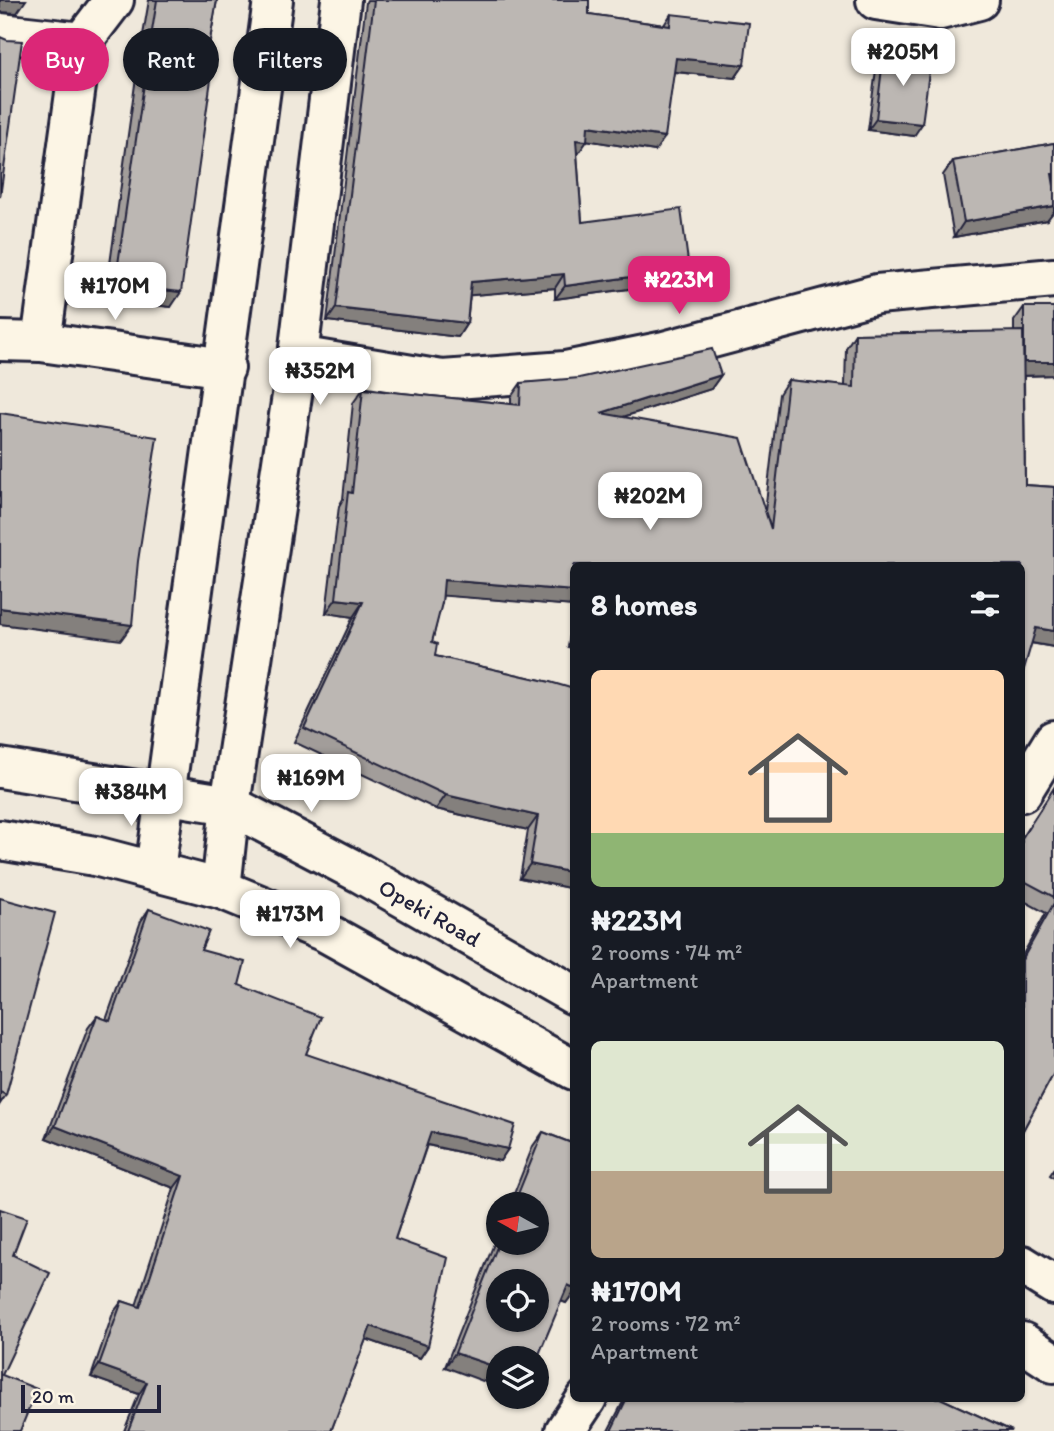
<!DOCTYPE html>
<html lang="en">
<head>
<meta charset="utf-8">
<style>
	body { margin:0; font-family:Itim,sans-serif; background:#20242c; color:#f1f3f6; height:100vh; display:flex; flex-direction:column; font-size:26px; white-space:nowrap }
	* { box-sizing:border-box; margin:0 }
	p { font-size:23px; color:#9ea1a6 }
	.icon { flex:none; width:38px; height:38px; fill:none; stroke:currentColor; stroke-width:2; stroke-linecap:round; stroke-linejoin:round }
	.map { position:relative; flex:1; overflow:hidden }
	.drawer { position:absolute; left:570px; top:562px; width:455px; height:840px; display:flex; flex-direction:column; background:#171b24; border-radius:10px; box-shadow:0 2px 5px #0004 }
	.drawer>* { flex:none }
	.banner { position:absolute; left:21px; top:28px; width:444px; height:63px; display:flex; gap:14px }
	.needle { width:46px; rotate:278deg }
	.buttons { position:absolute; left:486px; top:1192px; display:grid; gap:14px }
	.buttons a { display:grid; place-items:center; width:63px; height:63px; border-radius:50%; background:#171b24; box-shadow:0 2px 5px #0004; font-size:35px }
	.scale { position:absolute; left:21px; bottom:18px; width:140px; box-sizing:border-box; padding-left:7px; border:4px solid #22223b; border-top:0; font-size:19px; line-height:24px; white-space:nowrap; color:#22223b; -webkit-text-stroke:5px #fcf5e5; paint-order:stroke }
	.price { position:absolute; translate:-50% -60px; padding:0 16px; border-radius:14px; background:#fff; color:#222; font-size:23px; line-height:46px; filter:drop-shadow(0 2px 4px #0008) }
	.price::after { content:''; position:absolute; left:50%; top:42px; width:21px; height:16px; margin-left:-10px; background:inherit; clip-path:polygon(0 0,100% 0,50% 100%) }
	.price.active { background:#db2777; color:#fff }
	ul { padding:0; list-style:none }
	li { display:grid; align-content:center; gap:14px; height:371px; padding:0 21px }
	li span { display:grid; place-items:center; height:217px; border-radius:10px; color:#555 }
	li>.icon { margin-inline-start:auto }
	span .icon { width:126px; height:126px; fill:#fffc; stroke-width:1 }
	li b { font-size:30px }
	h2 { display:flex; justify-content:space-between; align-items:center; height:84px; padding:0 21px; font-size:30px }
	.tag { padding:0 24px; border-radius:32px; background:#171b24; box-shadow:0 2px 5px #0004; font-size:24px; line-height:63px }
	.tag.active { background:#db2777; color:#fff }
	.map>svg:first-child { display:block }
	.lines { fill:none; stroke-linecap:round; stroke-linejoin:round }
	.minor-casing { stroke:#22223b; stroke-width:44 }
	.minor { stroke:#fcf5e5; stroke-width:38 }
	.wall { fill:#a29d9a; stroke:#22223b; stroke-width:2 }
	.shaded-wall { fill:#84807d; stroke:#22223b; stroke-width:2 }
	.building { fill:#bcb7b3; stroke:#22223b; stroke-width:2; fill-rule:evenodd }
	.labels { text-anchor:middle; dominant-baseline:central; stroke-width:5; stroke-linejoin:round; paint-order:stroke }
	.street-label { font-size:23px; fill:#22223b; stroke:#fcf5e5 }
</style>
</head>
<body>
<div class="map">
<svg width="1054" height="1431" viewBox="0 0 1054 1431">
	<rect width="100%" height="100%" fill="#efe8db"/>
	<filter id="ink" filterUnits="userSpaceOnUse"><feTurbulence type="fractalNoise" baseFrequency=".0143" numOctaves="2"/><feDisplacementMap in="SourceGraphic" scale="14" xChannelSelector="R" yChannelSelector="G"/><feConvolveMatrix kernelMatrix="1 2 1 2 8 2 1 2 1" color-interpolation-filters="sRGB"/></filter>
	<g filter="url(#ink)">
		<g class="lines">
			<g class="minor-casing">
				<g id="minor">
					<path d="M 876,0 L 940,10 L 979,0"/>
					<path d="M 0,33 L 82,42"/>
					<path d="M 0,341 L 41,342 L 225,368"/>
					<path d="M 41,342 L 82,42 L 114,0"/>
					<path d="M 298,356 L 442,380 L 565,371 L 664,351 L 877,294 L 1054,278"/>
					<path id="s1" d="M 0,768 L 230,805 L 360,873 L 574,995"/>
					<path d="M 1022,792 L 1054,740"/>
					<path d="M 0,840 L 95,856 L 221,889 L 325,932 L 574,1070"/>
					<path d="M 155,870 L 273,0"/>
					<path d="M 221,889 L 230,805 L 298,356 L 341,0"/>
					<path d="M 1022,1265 L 1054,1285"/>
					<path d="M 1022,1342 L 1054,1363"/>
					<path d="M 565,1431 L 587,1398"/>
				</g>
			</g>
			<use href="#minor" class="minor"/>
		</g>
		<g class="wall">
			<path d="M 149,0 L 217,0 L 207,57 L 171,307 L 105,300 L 137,70 Z"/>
			<path d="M 367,0 L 589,0 L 589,14 L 664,25 L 671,14 L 744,65 L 735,78 L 674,72 L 655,151 L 587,140 L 578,154 L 577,154 L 582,222 L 680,282 L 555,299 L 555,288 L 470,295 L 467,323 L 458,337 L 327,321 L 366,2 Z"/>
			<path d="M 884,51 L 914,136 L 868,130 L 877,62 Z"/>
			<path d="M 1054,143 L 1054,211 L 1047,220 L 954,237 L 943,175 L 953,161 Z"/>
			<path d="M 1024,307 L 1054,307 L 1054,375 L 1024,376 L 1025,485 L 1054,487 L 1054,647 L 574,565 L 574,606 L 443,595 L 432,642 L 435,656 L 550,682 L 574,889 L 520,878 L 528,830 L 436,809 L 294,742 L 353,617 L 326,613 L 339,506 L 343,499 L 353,403 L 363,389 L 511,404 L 511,397 L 521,383 L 721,375 L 711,389 L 623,417 L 765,511 L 779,394 L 788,380 L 845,386 L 846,348 L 855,334 L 1014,332 L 1014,321 Z"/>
			<path d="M 574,611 L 574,648 L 568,647 Z"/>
			<path d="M 1054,788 L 1054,1073 L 1022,1132 L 1022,956 L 1046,913 L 1022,900 L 1022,837 Z"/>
			<path d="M 0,898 L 6,1095 L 0,1104 Z"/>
			<path d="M 149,909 L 201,950 L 239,985 L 306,1054 L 508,1149 L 500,1161 L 427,1145 L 395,1239 L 428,1346 L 420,1358 L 366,1339 L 331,1431 L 124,1431 L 139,1394 L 91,1377 L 113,1313 L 122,1301 L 136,1306 L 174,1188 L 46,1138 L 88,1028 L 97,1016 L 106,1020 L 141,921 Z"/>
			<path d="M 543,1132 L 574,1144 L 574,1292 L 566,1303 L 561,1301 L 445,1367 L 499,1231 L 499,1242 L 537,1204 L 510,1204 L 533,1146 Z"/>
			<path d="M 1054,1169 L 1054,1178 L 1050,1175 Z"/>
			<path d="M 625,1398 L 940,1398 L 1012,1431 L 608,1431 Z"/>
		</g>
		<g class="shaded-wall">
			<path d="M 0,0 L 26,0 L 17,13 L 0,12 Z"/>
			<path d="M 676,58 L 744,65 L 735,78 L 667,71 Z"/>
			<path d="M 876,119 L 922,124 L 914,136 L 868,130 Z"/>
			<path d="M 588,126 L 665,137 L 655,151 L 579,139 Z"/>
			<path d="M 576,140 L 587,141 L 578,154 L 566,153 Z"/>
			<path d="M 1054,206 L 1054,211 L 1047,220 L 954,237 L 964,222 Z"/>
			<path d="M 689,269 L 680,282 L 555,299 L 565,286 Z"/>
			<path d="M 564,274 L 555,288 L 462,296 L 471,282 Z"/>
			<path d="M 115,285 L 181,292 L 171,307 L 105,300 Z"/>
			<path d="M 336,308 L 467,323 L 458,337 L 327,321 Z"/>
			<path d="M 1024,362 L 1054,362 L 1054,375 L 1015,376 Z"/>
			<path d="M 721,375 L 711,389 L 591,427 L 601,413 Z"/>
			<path d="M 444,580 L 574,591 L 574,606 L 435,595 Z"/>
			<path d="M 336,599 L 363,602 L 353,617 L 326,613 Z"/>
			<path d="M 0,608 L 132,625 L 121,640 L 0,624 Z"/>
			<path d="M 1036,628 L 1054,631 L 1054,647 L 1026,642 Z"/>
			<path d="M 574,638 L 574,648 L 568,647 Z"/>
			<path d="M 446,795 L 538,816 L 528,830 L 436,809 Z"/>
			<path d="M 530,864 L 574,873 L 574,889 L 520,878 Z"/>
			<path d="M 55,1126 L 183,1176 L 174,1188 L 46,1138 Z"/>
			<path d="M 431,1132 L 508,1149 L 500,1161 L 423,1144 Z"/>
			<path d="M 568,1285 L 574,1288 L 574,1292 L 566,1303 L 558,1300 Z"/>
			<path d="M 371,1326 L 428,1346 L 420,1358 L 363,1338 Z"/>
			<path d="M 455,1353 L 499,1368 L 499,1387 L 445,1367 Z"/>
			<path d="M 99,1365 L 147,1382 L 139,1394 L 91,1377 Z"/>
		</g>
		<g class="building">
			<path d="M 157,0 L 217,0 L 207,57 L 214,58 L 181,292 L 115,285 L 148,56 Z"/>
			<path d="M 374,0 L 589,0 L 589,14 L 670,26 L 671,14 L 749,23 L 744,65 L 676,58 L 665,137 L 588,126 L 587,141 L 576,140 L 582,222 L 681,209 L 689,269 L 565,286 L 564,274 L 471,282 L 467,323 L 336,308 Z"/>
			<path d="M 0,37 L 7,40 L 22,41 L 0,197 Z"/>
			<path d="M 884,51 L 931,57 L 922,124 L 876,119 Z"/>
			<path d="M 1054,143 L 1054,174 L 1052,174 L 1054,186 L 1054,206 L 964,222 L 953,161 Z"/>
			<rect x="1024" y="307" width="30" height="55"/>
			<path d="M 1023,331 L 1025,485 L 1054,487 L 1054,631 L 1036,628 L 1022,676 L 1022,565 L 574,565 L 574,591 L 444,580 L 442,603 L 432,642 L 437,644 L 435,656 L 550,682 L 574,689 L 574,873 L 530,864 L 538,816 L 446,795 L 304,728 L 363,602 L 336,599 L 348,492 L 352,493 L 363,389 L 520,405 L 521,383 L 579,378 L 712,349 L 721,375 L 601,413 L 741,438 L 771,529 L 788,380 L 854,387 L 855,334 Z"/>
			<path d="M 0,413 L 157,437 L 138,561 L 132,625 L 0,608 Z"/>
			<path d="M 1054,788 L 1054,897 L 1022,880 L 1022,838 Z"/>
			<path d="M 0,898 L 55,913 L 6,1095 L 0,1092 Z"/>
			<path d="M 1054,903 L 1054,1073 L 1022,1132 L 1022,960 Z"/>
			<path d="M 149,909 L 209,931 L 201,950 L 245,962 L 239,985 L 321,1017 L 306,1054 L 515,1125 L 508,1149 L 431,1132 L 395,1239 L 448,1258 L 428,1346 L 371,1326 L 331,1431 L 128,1431 L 147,1382 L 99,1365 L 122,1301 L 140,1307 L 183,1176 L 55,1126 L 97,1016 L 110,1021 Z"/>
			<path d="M 543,1132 L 574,1144 L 574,1288 L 568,1285 L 537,1359 L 537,1358 L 499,1358 L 499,1368 L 455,1353 L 499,1242 L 537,1242 L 537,1204 L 514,1204 ZM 499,1281 L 537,1281 L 537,1320 L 499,1320 Z"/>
			<path d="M 0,1209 L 27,1218 L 13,1255 L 50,1273 L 2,1375 L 37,1389 L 20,1431 L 0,1431 Z"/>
			<path d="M 627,1398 L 940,1398 L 1012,1431 L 611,1431 Z"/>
		</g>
	</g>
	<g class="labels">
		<g class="street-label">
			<text stroke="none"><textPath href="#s1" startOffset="460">Opeki Road</textPath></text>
		</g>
	</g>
</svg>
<div class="buttons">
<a><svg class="needle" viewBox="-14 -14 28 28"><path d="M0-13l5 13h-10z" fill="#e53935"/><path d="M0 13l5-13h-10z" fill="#9ea1a6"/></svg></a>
<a><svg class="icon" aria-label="locate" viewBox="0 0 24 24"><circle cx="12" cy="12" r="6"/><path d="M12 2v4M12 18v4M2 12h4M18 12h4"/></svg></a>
<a><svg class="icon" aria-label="layers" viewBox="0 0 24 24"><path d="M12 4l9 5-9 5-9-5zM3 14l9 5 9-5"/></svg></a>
</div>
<div class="scale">20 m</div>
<b class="price" style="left:903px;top:88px">₦205M</b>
<b class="price active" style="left:679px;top:316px">₦223M</b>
<b class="price" style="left:115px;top:322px">₦170M</b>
<b class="price" style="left:320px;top:407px">₦352M</b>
<b class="price" style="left:650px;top:532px">₦202M</b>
<b class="price" style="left:311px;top:814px">₦169M</b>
<b class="price" style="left:131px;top:828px">₦384M</b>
<b class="price" style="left:290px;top:950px">₦173M</b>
<div class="banner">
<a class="tag active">Buy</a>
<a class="tag">Rent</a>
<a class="tag">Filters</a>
</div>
<section class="drawer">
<h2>8 homes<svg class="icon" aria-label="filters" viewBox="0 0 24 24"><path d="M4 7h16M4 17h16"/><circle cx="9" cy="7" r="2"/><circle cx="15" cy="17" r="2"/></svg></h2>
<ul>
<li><span style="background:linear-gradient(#ffd9b3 75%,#8fb573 0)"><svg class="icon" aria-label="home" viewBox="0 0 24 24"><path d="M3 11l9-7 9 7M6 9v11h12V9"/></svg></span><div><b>₦223M</b><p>2 rooms · 74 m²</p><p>Apartment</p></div></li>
<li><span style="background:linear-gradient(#dfe7d0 60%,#b9a48a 0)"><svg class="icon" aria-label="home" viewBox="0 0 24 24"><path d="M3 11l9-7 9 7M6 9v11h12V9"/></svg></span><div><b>₦170M</b><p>2 rooms · 72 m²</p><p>Apartment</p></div></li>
</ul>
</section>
</div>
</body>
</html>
